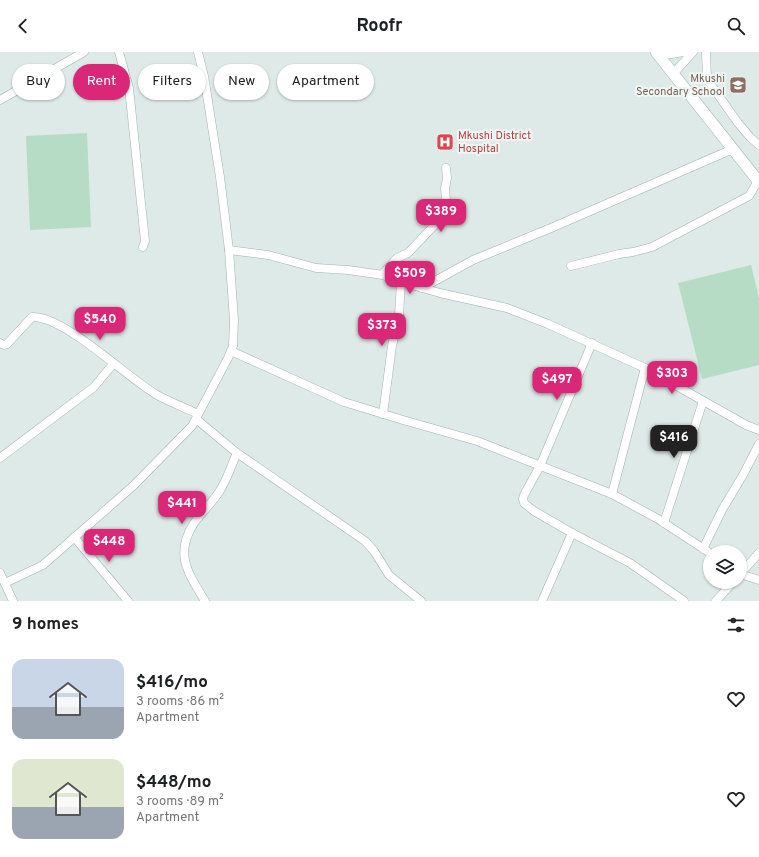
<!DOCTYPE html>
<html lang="en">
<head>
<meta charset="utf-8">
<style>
	body { margin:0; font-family:Overpass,sans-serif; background:#f2f2f2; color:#202124; height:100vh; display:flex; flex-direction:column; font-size:15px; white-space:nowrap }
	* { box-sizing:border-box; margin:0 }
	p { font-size:13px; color:#757577 }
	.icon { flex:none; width:22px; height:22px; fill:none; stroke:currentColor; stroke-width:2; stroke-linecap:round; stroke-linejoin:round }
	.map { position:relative; height:549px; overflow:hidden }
	.panel { display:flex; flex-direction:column; background:#fff; flex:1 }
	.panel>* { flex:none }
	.banner { position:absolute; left:12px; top:12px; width:400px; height:36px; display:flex; gap:8px }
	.fabs { position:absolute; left:703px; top:493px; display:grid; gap:8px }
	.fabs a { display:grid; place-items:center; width:44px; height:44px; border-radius:50%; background:#fff; box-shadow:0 1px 3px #0004; font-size:20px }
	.price { position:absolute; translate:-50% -34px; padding:0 9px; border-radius:8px; background:#db2777; color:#fff; font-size:13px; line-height:26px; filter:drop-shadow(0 1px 2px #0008) }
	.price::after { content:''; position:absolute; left:50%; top:24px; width:12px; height:9px; margin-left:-6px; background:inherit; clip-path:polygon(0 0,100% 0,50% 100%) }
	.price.current { background:#222; color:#fff }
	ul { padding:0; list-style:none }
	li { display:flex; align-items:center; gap:12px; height:100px; padding:0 12px }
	li span { display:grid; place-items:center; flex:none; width:112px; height:80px; border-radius:12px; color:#555 }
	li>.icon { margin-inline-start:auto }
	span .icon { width:48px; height:48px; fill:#fffc; stroke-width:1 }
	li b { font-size:17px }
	h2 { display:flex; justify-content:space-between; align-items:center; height:48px; padding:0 12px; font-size:17px }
	.chip { padding:0 14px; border-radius:18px; background:#fff; box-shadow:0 1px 3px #0004; font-size:14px; line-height:36px }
	.chip.current { background:#db2777; color:#fff }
	header { display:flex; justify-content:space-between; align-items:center; height:52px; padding:0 12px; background:#fff; font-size:18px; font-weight:700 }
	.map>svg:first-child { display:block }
	.green { fill:#b6dcc6 }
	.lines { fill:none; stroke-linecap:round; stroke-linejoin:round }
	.street-casing { stroke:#a1b2af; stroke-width:9 }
	.secondary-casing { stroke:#9db6b1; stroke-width:12 }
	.street { stroke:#fff; stroke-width:8 }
	.secondary { stroke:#fff; stroke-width:11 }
	.labels { text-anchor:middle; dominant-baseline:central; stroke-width:4; stroke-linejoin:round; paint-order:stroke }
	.education-label { font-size:11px; fill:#785e54; stroke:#eff7f4; text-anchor:end }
	.health-label { font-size:11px; fill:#be3a42; stroke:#eff7f4; text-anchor:start }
</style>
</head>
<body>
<header><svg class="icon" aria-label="back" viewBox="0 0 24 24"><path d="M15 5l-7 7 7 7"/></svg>Roofr<svg class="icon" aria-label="search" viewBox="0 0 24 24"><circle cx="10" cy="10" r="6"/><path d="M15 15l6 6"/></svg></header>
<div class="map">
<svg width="759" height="549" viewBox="0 0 759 549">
	<rect width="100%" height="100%" fill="#deeae7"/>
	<g class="green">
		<path d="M 87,81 L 91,175 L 30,178 L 26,84 Z"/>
		<path d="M 751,213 L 759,246 L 759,313 L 702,327 L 678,231 Z"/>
	</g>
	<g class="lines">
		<g class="street-casing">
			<g id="street">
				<path d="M 119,0 L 129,36 L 145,189 L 143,195"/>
				<path d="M 706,0 L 707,27 L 738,71 L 750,85 L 759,93"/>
				<path d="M 658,4 L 684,0"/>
				<path d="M 673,22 L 693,0"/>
				<path d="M 0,48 L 84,0"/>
				<path d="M 229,198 L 268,203 L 316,216 L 348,218 L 383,223 L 401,230 L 440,241 L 507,256 L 548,272 L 645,316 L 746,373 L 759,378"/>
				<path d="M 571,214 L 619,202 L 633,200 L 652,195 L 749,144 L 758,129"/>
				<path d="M 382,223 L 397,206 L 408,201 L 447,160 L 445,136 L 447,126 L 446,116"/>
				<path d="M 422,236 L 473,208 L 551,176 L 733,97"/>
				<path d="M 0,291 L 4,293 L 7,292 L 32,265 C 65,264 126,325 157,343 C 170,350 185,356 198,362"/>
				<path d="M 592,291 L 540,414 L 524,443 L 523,447 L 524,451 L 534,459 L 572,481 L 630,511 L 684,549"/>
				<path d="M 231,299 L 344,350 L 403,368 L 477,389 L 612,442 L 658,467 L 710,501"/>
				<path d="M 383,362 L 392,294 L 399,263 L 401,230"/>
				<path d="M 196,367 L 237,401 L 365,489 L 374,499 L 389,523 L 421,549"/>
				<path d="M 0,406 L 94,335 L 113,312"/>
				<path d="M 612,442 L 645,316"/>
				<path d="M 664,471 L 703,349"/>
				<path d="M 74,485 L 128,549"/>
				<path d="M 703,497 L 722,458 L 743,423 L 759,392"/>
				<path d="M 0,521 L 13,549"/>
				<path d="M 740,522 L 759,501"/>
				<path d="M 740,522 L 759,528"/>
				<path d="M 5,531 L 43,513 L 133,434 L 192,374 L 228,306 L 233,294 L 234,268 L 229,198 L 220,125 L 204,24 L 198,0"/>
				<path d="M 205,549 C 188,521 174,502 194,471 C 202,460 212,451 219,440 C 227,428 231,414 237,401"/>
				<path d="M 542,549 L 572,481"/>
				<path d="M 716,549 L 733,530"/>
			</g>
		</g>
		<g class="secondary-casing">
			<path id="secondary" d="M 656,0 L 759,130"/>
		</g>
		<use href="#street" class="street"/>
		<use href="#secondary" class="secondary"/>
	</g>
	<defs>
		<g id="school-square" transform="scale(0.9)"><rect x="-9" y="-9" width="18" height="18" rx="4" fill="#8d6e63" stroke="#eff7f4"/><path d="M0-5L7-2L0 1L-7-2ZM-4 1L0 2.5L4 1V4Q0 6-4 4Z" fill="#fff"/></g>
		<g id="hospital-square" transform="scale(0.9)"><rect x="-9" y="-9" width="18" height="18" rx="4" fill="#e0444e" stroke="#eff7f4"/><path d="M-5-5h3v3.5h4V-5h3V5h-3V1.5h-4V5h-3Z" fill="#fff"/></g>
	</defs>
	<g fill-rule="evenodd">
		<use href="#school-square" x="738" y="33"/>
		<use href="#hospital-square" x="445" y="90"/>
	</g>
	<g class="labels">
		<g class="education-label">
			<text x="725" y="27">Mkushi<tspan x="725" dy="13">Secondary School</tspan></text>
		</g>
		<g class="health-label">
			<text x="458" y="84">Mkushi District<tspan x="458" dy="13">Hospital</tspan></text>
		</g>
	</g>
</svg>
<div class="fabs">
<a><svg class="icon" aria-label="layers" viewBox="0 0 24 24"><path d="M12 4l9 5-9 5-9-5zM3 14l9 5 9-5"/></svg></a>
</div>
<b class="price" style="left:441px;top:181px">$389</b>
<b class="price" style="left:410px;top:243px">$509</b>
<b class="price" style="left:100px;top:289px">$540</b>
<b class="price" style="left:382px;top:295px">$373</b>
<b class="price" style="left:672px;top:343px">$303</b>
<b class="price" style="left:557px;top:349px">$497</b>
<b class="price current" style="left:674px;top:407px">$416</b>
<b class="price" style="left:182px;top:473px">$441</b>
<b class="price" style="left:109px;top:511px">$448</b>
<div class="banner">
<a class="chip">Buy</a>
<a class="chip current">Rent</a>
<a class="chip">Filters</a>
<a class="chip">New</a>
<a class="chip">Apartment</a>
</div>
</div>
<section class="panel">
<h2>9 homes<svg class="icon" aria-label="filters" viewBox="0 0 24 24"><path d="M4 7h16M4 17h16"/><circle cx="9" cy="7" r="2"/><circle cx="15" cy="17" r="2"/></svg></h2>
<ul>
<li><span style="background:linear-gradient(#c9d6e8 60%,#9aa5b1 0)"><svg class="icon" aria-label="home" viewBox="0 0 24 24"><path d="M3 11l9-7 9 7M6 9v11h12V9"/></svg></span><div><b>$416/mo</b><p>3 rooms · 86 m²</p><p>Apartment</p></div><svg class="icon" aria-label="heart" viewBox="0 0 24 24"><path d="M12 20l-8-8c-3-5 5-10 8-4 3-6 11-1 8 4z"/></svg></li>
<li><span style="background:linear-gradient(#dfe7d0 60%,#9aa5b1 0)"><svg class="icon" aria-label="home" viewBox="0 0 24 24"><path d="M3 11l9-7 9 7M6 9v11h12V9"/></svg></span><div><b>$448/mo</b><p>3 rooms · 89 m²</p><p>Apartment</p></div><svg class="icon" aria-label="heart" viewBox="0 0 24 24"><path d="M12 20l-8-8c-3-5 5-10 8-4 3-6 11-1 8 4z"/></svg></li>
</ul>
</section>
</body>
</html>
